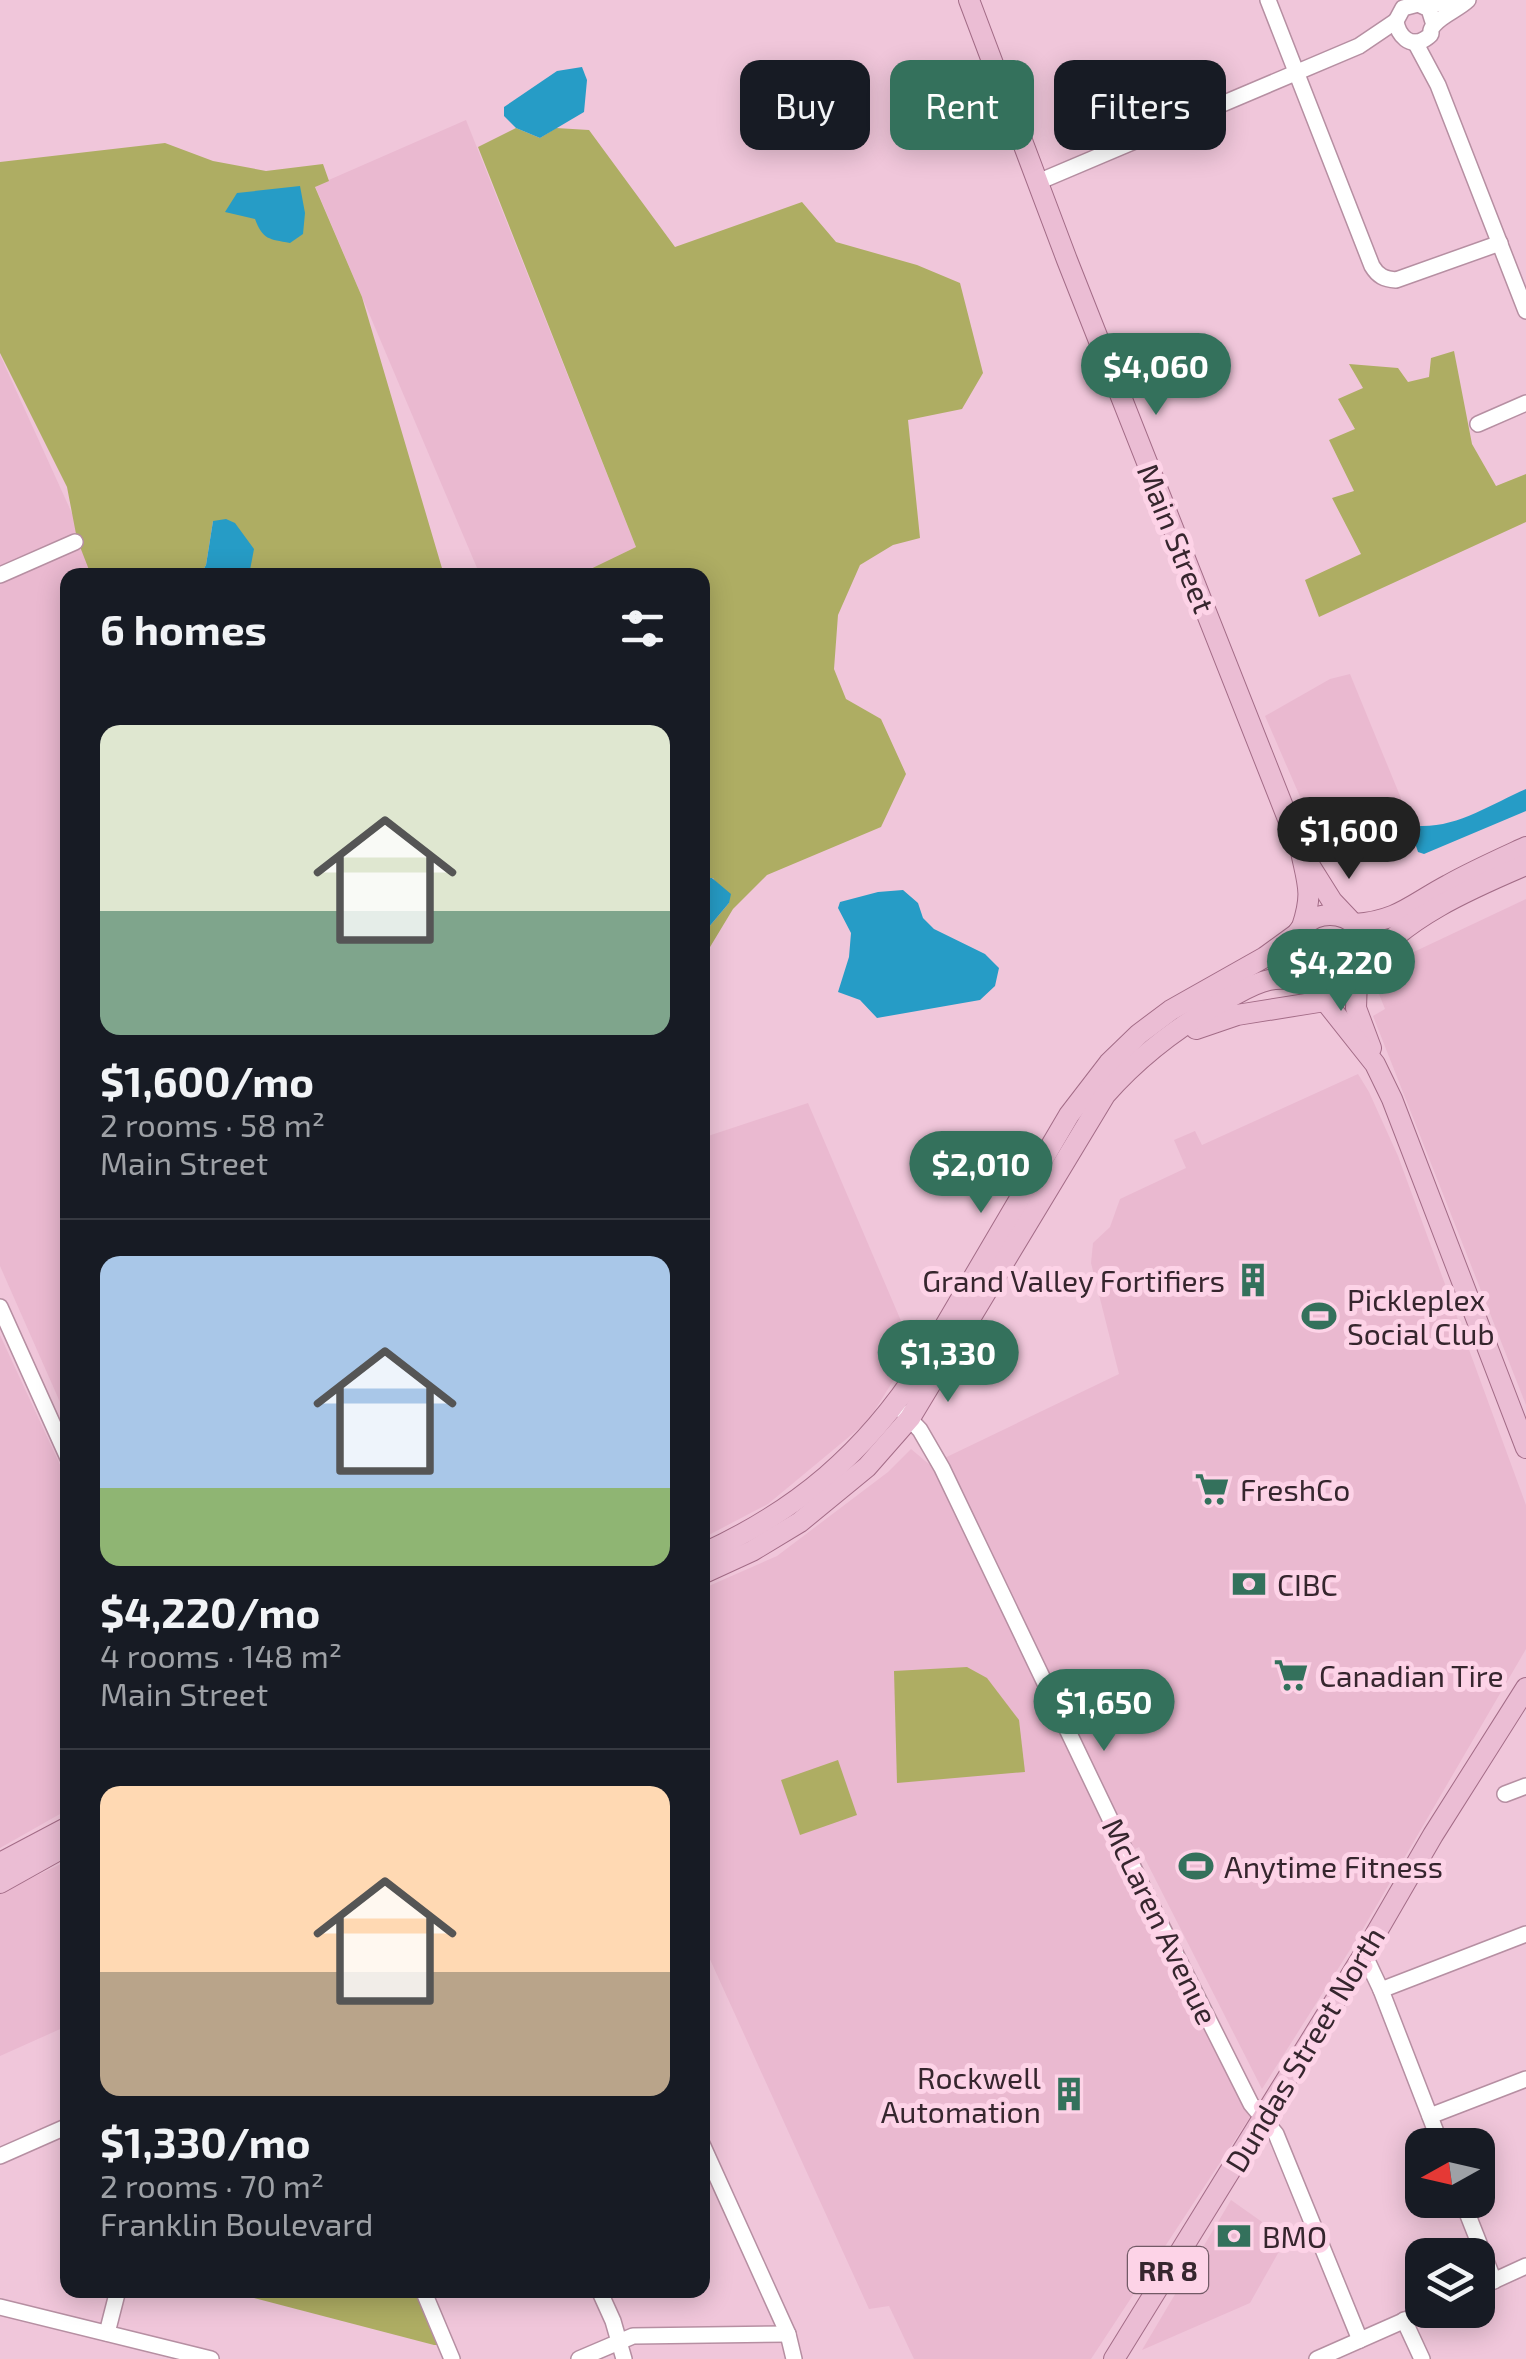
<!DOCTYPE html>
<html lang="en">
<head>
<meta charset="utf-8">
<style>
	body { margin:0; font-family:"Exo 2",sans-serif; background:#20242c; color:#f1f3f6; height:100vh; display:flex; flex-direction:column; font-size:38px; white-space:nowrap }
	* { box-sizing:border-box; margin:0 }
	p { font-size:32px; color:#9ea1a6 }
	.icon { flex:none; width:55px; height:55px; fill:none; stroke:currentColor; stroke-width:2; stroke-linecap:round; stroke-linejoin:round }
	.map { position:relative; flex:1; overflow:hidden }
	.panel { position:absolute; left:60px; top:568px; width:650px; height:1730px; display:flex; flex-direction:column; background:#171b24; border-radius:20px; box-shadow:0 5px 25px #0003 }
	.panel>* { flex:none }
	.banner { position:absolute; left:740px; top:60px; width:635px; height:90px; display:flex; gap:20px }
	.needle { width:65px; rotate:262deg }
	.tools { position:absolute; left:1405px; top:2128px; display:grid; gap:20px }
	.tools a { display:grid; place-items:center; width:90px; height:90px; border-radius:20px; background:#171b24; box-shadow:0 5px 25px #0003; font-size:50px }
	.price { position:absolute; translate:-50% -85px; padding:0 22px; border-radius:35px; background:#34715c; color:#fff; font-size:32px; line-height:65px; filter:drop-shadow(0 2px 5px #0008) }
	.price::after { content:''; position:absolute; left:50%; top:60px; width:30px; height:22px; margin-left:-15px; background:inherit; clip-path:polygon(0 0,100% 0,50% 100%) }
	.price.active { background:#222; color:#fff }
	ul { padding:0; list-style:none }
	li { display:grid; align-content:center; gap:20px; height:530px; padding:0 40px }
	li+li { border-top:2px solid #363941 }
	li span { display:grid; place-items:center; height:310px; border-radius:20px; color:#555 }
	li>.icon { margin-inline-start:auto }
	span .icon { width:180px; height:180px; fill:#fffc; stroke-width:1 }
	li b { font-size:42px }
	h2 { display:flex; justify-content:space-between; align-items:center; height:120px; padding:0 40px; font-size:42px }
	.chip { padding:0 35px; border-radius:20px; background:#171b24; box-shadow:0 5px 25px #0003; font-size:35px; line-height:90px }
	.chip.active { background:#34715c; color:#fff }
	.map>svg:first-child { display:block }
	.built { fill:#eab9d0 }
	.green { fill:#aead63 }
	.water { fill:#269cc6 }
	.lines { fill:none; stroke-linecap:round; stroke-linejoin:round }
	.minor-casing { stroke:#b68fa2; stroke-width:18 }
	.major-casing { stroke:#a36c87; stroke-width:22 }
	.minor { stroke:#fff; stroke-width:15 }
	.major { stroke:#ebbdd4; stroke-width:20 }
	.labels { text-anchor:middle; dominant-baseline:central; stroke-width:10; stroke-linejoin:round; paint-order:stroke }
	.shield { fill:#fdd3e7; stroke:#725a66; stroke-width:2.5 }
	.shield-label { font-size:28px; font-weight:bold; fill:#36262e }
	.street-label { font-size:30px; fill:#36262e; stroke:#fdd3e7 }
	.poi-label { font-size:30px; fill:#36262e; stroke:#fdd3e7; text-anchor:start }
</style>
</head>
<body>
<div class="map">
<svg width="1526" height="2359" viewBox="0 0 1526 2359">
	<rect width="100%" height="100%" fill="#f0c6da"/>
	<g class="built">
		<path d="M 466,120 L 636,547 L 578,575 L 480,575 L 315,186 Z"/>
		<path d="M 0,355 L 100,575 L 68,575 L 67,1418 L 0,1266 Z"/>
		<path d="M 1350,674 L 1405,808 L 1321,845 L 1265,716 L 1330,679 Z"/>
		<path d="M 1526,899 L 1526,1405 L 1373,1016 L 1385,1009 L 1379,994 L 1384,966 Z"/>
		<path d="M 1358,1074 L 1369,1092 L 1398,1156 L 1526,1505 L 1526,1649 L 1360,1934 L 1262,2089 L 1139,1847 L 1120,1857 L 1252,2114 L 1091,2359 L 914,2359 L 889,2306 L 869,2309 L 703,1944 L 702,1589 L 777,1556 L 888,1472 L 911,1449 L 930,1465 L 1119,1374 L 1091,1263 L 1093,1243 L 1110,1227 L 1120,1199 L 1186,1168 L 1174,1140 L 1195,1131 L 1202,1145 Z"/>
		<path d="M 808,1103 L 913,1349 L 868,1421 L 768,1504 L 703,1538 L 702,1138 Z"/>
		<path d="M 0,1335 L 68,1482 L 67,1810 L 0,1848 Z"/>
		<path d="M 67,1861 L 67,2026 L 0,2056 L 0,1893 Z"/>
		<path d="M 1231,2200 L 1286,2239 L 1250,2303 L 1142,2350 Z"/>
	</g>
	<g class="green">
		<path d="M 516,128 L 540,138 L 556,128 L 589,130 L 675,247 L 802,202 L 836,242 L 917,265 L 960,283 L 983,373 L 962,409 L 908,420 L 920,538 L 893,545 L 860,565 L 838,615 L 834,669 L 846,699 L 881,719 L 906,774 L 881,827 L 767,875 L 733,909 L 704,957 L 703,964 L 703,934 L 729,903 L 713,878 L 703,878 L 703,851 L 708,848 L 702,801 L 702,575 L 578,575 L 636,547 L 478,147 Z"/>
		<path d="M 165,143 L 213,161 L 266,171 L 323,164 L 329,181 L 315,187 L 362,297 L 444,575 L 246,575 L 250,570 L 213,521 L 206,565 L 200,575 L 91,575 L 77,539 L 67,487 L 0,353 L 0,162 Z"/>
		<path d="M 1454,351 L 1472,444 L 1496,486 L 1526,474 L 1526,522 L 1319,617 L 1305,580 L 1361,554 L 1332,498 L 1354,491 L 1329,440 L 1355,429 L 1338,399 L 1363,388 L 1349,364 L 1398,368 L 1408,382 L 1429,377 L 1431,358 Z"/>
		<path d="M 967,1667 L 987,1678 L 1019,1720 L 1025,1772 L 897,1783 L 894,1671 Z"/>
		<path d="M 838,1760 L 857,1815 L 800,1835 L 781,1780 Z"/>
		<path d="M 223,2290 L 423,2290 L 448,2345 L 434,2345 Z"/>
	</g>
	<g class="water">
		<path d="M 582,67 L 587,80 L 584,112 L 540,138 L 516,128 L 504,116 L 504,107 L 557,71 Z"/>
		<path d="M 300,186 L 305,213 L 303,234 L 290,243 C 269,239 263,240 255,219 L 225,212 L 237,193 Z"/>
		<path d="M 226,519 L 235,523 L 254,549 L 250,570 L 246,575 L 200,575 L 206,565 L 213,521 Z"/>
		<path d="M 1526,789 L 1526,811 L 1424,854 L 1418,852 L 1411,831 L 1418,826 C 1457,828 1491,804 1526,789 Z"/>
		<path d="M 703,878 L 712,878 L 731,894 L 729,903 L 703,934 Z"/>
		<path d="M 903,890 L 918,903 L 923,918 L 934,929 L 985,954 L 999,968 L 995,986 L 980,1000 L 877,1018 L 860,1000 L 838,992 L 849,957 L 851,933 L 838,908 L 840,902 L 878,892 Z"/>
	</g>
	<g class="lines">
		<g class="minor-casing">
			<g id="minor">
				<path d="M 1268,0 L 1372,266 C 1378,276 1384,279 1396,280 L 1500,243"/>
				<path d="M 1424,6 L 1458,0"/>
				<path d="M 1434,25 L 1429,9 L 1418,4 L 1403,8 L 1396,21 C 1398,35 1410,49 1425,39 C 1437,31 1426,35 1434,25 C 1442,15 1459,9 1468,0"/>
				<path d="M 1415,42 L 1438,85 L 1526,311"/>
				<path d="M 1038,182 L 1359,46 L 1396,21"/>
				<path d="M 1478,424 L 1526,403"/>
				<path d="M 0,575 L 75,542"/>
				<path d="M 0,1307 L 68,1458"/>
				<path d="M 904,1413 L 920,1430 L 942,1468 L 1157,1917 L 1251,2104 L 1276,2134 L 1360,2340"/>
				<path d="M 1505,1794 L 1526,1786"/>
				<path d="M 1364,1954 L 1381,1990 L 1441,2145"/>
				<path d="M 1381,1990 L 1526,1934"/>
				<path d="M 1430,2116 L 1526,2079"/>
				<path d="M 702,2144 L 788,2334 L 794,2359"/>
				<path d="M 0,2156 L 68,2126"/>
				<path d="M 1462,2200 L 1494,2281"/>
				<path d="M 1478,2288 L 1526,2266"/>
				<path d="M 423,2290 L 452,2359"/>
				<path d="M 599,2290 L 613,2321 L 624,2359"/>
				<path d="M 0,2307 L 211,2359"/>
				<path d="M 1404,2320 L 1422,2359"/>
				<path d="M 107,2333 L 118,2290"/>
				<path d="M 579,2359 L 633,2336 L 788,2334"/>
				<path d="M 1317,2359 L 1428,2310"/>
			</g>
		</g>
		<g class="major-casing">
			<g id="major">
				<path d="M 969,0 L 1067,260 L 1301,852 C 1308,885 1313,894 1302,927"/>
				<path d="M 1310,866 L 1332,901 L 1349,919"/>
				<circle cx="1330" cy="953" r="38"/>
				<path d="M 1355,924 C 1398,921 1412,904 1448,885 C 1473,871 1500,859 1526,847"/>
				<path d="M 1366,967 C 1402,918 1472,888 1526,865"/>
				<path d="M 1357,979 L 1356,1008 L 1371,1048"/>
				<path d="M 1314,987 L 1375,1064 L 1392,1099 L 1526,1448"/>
				<path d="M 1196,1029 L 1237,1015 L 1325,1001"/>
				<path d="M 702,1554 C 797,1511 866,1452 922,1365 L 1069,1115 L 1109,1063 L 1139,1034 L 1171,1010 L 1265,957 L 1298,933"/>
				<path d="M 702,1574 L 752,1551 L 800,1522 L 867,1467 L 910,1418 L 1105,1095 C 1140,1055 1180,1025 1227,999 C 1240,992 1254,983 1269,980 C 1283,977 1295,980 1308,983"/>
				<path d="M 0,1863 L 68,1827"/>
				<path d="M 0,1883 L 68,1845"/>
				<path d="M 1114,2359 L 1364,1954 L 1433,1835 L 1526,1688"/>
			</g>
		</g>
		<use href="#minor" class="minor"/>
		<use href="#major" class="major"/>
	</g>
	<defs>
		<g id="building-bare" transform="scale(2.7)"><path d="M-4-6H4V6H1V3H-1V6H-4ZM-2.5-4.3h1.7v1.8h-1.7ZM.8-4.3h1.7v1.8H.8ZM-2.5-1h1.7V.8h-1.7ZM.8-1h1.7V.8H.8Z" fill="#34715c" stroke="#fdd3e7" stroke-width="2.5" paint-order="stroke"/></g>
		<g id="stadium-bare" transform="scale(2.7)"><path d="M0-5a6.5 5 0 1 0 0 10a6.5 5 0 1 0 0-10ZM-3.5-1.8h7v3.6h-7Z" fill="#34715c" stroke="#fdd3e7" stroke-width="2.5" paint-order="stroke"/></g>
		<g id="supermarket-bare" transform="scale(2.7)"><path d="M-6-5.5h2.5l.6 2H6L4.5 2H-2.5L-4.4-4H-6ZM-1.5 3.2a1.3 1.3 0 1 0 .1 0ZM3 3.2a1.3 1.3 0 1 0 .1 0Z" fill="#34715c" stroke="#fdd3e7" stroke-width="2.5" paint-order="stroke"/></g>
		<g id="bank-bare" transform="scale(2.7)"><path d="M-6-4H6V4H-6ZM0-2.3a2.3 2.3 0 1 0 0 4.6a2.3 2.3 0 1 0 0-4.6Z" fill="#34715c" stroke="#fdd3e7" stroke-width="2.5" paint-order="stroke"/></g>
	</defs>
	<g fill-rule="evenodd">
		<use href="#building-bare" x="1253" y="1280"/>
		<use href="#stadium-bare" x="1319" y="1316"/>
		<use href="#supermarket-bare" x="1212" y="1489"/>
		<use href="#bank-bare" x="1249" y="1584"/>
		<use href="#supermarket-bare" x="1291" y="1675"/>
		<use href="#stadium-bare" x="1196" y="1866"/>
		<use href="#building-bare" x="1069" y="2094"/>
		<use href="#bank-bare" x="1234" y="2236"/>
	</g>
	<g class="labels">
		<rect class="shield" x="1128" y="2247" width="80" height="46" rx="8"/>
		<g class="shield-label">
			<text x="1168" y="2270">RR 8</text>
		</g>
		<g class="street-label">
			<text transform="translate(1177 538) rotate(68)">Main Street</text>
			<text transform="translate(1161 1921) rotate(64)">McLaren Avenue</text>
			<text transform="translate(1304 2049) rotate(-59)">Dundas Street North</text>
		</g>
		<g class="poi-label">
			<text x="1225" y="1280" text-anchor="end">Grand Valley Fortifiers</text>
			<text x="1347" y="1299">Pickleplex<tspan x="1347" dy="34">Social Club</tspan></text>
			<text x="1240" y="1489">FreshCo</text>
			<text x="1277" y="1584">CIBC</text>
			<text x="1319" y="1675">Canadian Tire</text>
			<text x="1224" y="1866">Anytime Fitness</text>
			<text x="1041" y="2077" text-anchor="end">Rockwell<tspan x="1041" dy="34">Automation</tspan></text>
			<text x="1262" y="2236">BMO</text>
		</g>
	</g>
</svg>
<div class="tools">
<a><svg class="needle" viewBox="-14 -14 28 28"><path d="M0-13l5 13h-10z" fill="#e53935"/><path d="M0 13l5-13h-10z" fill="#9ea1a6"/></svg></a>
<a><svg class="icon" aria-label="layers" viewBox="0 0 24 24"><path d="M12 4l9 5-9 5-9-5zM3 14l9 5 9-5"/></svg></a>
</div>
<b class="price" style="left:1156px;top:418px">$4,060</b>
<b class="price active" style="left:1349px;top:882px">$1,600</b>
<b class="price" style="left:1341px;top:1014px">$4,220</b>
<b class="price" style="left:981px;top:1216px">$2,010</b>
<b class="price" style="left:948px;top:1405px">$1,330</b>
<b class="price" style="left:1104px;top:1754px">$1,650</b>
<div class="banner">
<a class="chip">Buy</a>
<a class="chip active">Rent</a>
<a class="chip">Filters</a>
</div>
<section class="panel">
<h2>6 homes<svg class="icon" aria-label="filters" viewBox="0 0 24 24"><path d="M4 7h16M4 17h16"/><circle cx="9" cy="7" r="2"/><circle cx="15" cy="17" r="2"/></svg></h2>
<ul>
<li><span style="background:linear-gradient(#dfe7d0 60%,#7fa58c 0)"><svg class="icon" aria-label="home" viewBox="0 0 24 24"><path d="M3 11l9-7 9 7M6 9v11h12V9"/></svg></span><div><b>$1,600/mo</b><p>2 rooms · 58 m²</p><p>Main Street</p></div></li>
<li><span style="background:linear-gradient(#a9c7e8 75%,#8fb573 0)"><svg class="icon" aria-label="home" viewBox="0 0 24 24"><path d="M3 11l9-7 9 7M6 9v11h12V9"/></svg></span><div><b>$4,220/mo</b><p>4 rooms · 148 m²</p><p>Main Street</p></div></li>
<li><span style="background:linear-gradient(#ffd9b3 60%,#b9a48a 0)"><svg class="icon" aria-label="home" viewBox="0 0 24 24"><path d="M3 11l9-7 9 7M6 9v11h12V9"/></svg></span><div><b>$1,330/mo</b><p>2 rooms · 70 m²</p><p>Franklin Boulevard</p></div></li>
</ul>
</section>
</div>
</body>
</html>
